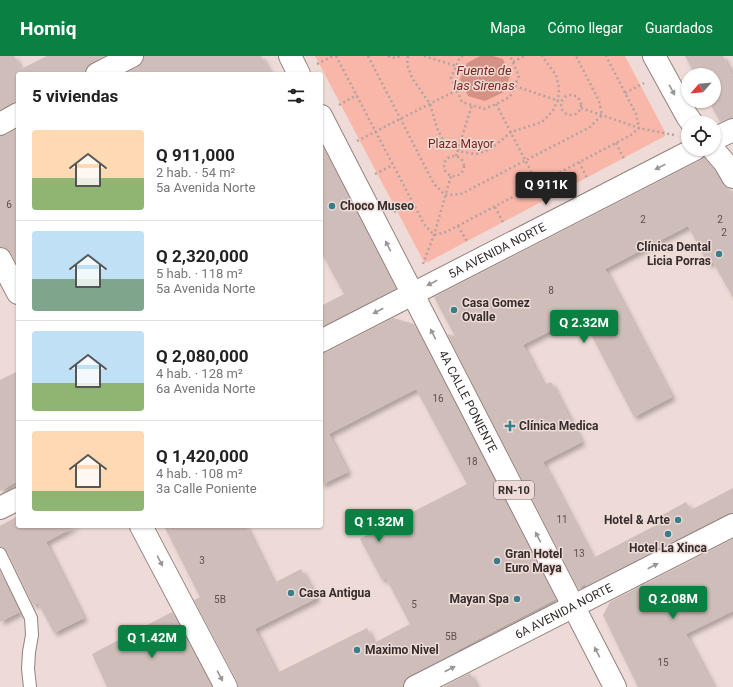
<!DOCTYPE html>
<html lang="es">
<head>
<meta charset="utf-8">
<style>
	body { margin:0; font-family:Roboto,sans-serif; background:#f6f6f6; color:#222; height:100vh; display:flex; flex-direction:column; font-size:15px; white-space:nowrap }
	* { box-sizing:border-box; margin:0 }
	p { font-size:13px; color:#767676 }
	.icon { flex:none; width:22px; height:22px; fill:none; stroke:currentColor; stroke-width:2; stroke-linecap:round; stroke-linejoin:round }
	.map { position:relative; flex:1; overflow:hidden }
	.panel { position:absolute; left:16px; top:16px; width:307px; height:456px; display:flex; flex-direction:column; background:#fff; border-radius:4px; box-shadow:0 1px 3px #0004 }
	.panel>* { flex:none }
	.needle { width:26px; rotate:243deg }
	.tools { position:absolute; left:681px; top:12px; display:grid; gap:8px }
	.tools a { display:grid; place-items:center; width:40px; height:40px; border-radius:50%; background:#fff; box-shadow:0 1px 3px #0004; font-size:20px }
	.price { position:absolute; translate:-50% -34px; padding:0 9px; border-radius:4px; background:#0b8043; color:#fff; font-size:13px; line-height:26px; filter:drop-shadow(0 1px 2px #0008) }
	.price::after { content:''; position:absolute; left:50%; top:24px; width:12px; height:9px; margin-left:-6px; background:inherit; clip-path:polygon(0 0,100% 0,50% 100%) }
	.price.on { background:#222; color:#fff }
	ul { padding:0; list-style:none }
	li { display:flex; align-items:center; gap:12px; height:100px; padding:0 16px }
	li+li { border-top:1px solid #e0e0e0 }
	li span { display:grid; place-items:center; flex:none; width:112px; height:80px; border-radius:4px; color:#555 }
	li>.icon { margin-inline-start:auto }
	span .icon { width:48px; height:48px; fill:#fffc; stroke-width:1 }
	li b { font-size:17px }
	h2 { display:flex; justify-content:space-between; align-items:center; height:48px; padding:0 16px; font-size:17px }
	header { display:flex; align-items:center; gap:24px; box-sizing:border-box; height:56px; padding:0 20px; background:#0b8043; color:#fff }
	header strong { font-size:19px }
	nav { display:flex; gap:22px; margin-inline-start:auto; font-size:14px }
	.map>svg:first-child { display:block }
	.green { fill:#f9b7a9 }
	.water { fill:#d59284 }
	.building { fill:#cfbdb9; filter:url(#shadow) }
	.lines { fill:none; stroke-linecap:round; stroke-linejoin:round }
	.lane-casing { stroke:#93827e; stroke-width:14 }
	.street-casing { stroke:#93827e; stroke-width:24 }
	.secondary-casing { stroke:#93827e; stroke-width:24 }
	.primary-casing { stroke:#93827e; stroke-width:24 }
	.path { stroke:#b3a3a0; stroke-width:2.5; stroke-dasharray:2 3; stroke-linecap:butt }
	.lane { stroke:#fff; stroke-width:12 }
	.street { stroke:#fff; stroke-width:22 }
	.secondary { stroke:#fff; stroke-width:22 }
	.primary { stroke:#fff; stroke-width:22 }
	.oneway { fill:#9a9695 }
	.poi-dot { fill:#397e8b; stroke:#eedbd7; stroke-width:1.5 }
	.labels { text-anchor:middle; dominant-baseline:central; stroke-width:3; stroke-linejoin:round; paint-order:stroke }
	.number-label { font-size:10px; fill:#5b514e }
	.shield { fill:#eedbd7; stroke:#6c615f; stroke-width:1 }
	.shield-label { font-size:11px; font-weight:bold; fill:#342d2b }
	.park-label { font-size:12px; fill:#752618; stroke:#eedbd7 }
	.poi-label { font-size:12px; font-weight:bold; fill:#342d2b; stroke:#eedbd7; text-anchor:start }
	.street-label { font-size:12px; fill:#342d2b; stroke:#eedbd7 }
	.water-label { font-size:13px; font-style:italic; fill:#7a2a1c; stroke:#eedbd7 }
</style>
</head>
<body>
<header>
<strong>Homiq</strong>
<nav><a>Mapa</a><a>Cómo llegar</a><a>Guardados</a></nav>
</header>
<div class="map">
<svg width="733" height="631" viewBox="0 0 733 631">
	<defs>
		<filter id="shadow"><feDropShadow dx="3.5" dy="3.5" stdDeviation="2" flood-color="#0004"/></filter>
	</defs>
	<rect width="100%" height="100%" fill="#eedbd7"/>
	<path class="green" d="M 315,0 L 625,0 L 665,76 L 665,80 L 428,206 L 424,206 Z"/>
	<path class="water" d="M 480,0 L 493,0 L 503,3 L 510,20 L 504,36 L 485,45 L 468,40 L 460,23 L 467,7 Z"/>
	<g class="building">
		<path d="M 0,0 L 14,0 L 21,13 L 47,0 L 105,0 L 91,7 L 86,12 L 85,18 L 18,18 L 18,46 L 12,47 L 0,54 Z"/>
		<path d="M 144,0 L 261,0 L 271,18 L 124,18 L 138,11 L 143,6 Z"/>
		<path d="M 685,0 L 723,0 L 733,20 L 733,62 L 728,63 L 720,66 L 709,45 L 714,45 L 714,19 L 695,19 Z"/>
		<path d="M 18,72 L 18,210 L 11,197 L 6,192 L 0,191 L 0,80 L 6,79 Z"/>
		<path d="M 321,87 L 396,233 L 321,271 L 321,250 L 344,238 L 321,196 Z"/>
		<path d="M 704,101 L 715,114 L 722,128 L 728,132 L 733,141 L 733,242 L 713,206 L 708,208 L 688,170 L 605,213 L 672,341 L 634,361 L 581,259 L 523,289 L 544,329 L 551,326 L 582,386 L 543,406 L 593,502 L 660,467 L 657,462 L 686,446 L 691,454 L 733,432 L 733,457 L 727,458 L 586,530 L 585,528 L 578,532 L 447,278 L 455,280 L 434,241 L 701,104 Z"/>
		<path d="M 393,262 L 414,268 L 556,543 L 458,594 L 458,595 L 409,620 L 404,625 L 403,631 L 238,631 L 237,625 L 194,544 L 200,541 L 164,470 L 246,470 L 274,527 L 301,513 L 317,542 L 255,573 L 277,617 L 367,572 L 374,587 L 410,568 L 386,522 L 382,524 L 360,483 L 467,428 L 416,333 L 329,378 L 348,416 L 321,429 L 321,297 L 327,296 Z"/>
		<path d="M 18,315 L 18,425 L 0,435 L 0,324 Z"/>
		<path d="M 18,460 L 18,470 L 76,470 L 46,486 L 84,562 L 54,577 L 38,547 L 33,549 L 7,495 L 4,492 L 0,491 L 0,470 Z"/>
		<path d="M 733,483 L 733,555 L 686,578 L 714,631 L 638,631 L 619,592 L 603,559 L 610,546 Z"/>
		<path d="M 0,515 L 20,556 L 0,566 Z"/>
		<path d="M 172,556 L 212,631 L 107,631 L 92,598 Z"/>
		<path d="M 470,617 L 477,631 L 443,631 Z"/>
	</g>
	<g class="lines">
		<g class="lane-casing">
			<path id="lane" d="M 0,498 L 31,562 L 32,579 L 29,596 L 28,613 L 30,631"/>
		</g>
		<g class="street-casing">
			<g id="street">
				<path d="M 714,83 L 733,74"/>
				<path id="s1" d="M 321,285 L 695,93"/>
				<path d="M 0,452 L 18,443"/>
				<path id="s2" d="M 415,631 L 733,469"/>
			</g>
		</g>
		<g class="secondary-casing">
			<g id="secondary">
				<path d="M 654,0 L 687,60 L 692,67"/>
				<path d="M 97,18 L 132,0"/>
				<path d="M 0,68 L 18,58"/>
				<path d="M 713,93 L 725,107 L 733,121"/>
			</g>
		</g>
		<g class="primary-casing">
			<g id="primary">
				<path d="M 290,0 L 299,18"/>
				<path id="s3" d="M 321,60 L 615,631"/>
				<path d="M 0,203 L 18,237"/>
				<path d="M 141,470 L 226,631"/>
			</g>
		</g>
		<g class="path">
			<path d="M 336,0 L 424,168 L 434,179 L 446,176 L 631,79 L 639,72 L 636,58 L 606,0"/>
			<path d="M 368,0 L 434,128 L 445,139 L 461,138 L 590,71 L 602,59 L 599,45 L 576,0"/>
			<path d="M 388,0 C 392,2 395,2 400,0"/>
			<path d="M 408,0 L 407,8 L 412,22 L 430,48 L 437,72 L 443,84 L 458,95 L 476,98 L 491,93 L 511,76 L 542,66 L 552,56 L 558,44 L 559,32 L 556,19 L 542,0"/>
			<path d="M 424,0 L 456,10"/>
			<path d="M 463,0 L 460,1 L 451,22 L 462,46 L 484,53 L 496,48 L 510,41 L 519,20 L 510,0"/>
			<path d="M 513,6 L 524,0"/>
			<path d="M 317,8 L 333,0"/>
			<path d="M 515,30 L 559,45"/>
			<path d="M 625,37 L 644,27"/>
			<circle cx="571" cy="49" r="10"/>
			<path d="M 496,48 L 547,146"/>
			<path d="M 339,49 L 357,39"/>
			<path d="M 581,52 L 639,72 L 674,79"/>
			<path d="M 357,85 L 457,34"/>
			<path d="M 616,87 L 625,105"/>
			<circle cx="454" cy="110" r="10"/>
			<path d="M 456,100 L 472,49"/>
			<path d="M 579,106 L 588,124"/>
			<path d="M 375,118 L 393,109"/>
			<path d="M 495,151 L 504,168"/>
			<path d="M 394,156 L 413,147"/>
			<path d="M 458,170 L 468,187"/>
			<path d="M 423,208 L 434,179 L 451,120"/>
		</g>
		<use href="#lane" class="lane"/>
		<use href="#street" class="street"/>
		<use href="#secondary" class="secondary"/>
		<use href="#primary" class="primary"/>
	</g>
	<defs><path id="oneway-solid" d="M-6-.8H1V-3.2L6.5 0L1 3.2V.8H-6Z"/></defs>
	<g class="oneway">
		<use href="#oneway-solid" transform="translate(672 34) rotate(61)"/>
		<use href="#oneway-solid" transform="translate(660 111) rotate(153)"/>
		<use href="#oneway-solid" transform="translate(388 190) rotate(-117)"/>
		<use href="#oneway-solid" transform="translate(432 227) rotate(153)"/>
		<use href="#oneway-solid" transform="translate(378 255) rotate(152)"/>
		<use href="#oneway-solid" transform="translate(433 278) rotate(-117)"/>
		<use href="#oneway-solid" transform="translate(538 481) rotate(-117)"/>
		<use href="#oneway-solid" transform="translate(160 505) rotate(62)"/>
		<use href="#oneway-solid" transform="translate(653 510) rotate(-27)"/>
		<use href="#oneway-solid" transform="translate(597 596) rotate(-117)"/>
		<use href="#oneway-solid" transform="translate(450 613) rotate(-27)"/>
		<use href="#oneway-solid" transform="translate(220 620) rotate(62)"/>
	</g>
	<g class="poi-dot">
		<circle cx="332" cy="150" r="4"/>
		<circle cx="719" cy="198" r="4"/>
		<circle cx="454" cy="254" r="4"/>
		<path d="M508 364h4v4h4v4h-4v4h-4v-4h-4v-4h4z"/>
		<circle cx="678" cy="464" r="4"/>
		<circle cx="668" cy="478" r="4"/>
		<circle cx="497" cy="505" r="4"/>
		<circle cx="291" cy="537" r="4"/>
		<circle cx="517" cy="543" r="4"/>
		<circle cx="357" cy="594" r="4"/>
	</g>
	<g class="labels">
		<g class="number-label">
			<text x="9" y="148">6</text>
			<text x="643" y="163">2</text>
			<text x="720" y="163">2</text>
			<text x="724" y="176">2</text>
			<text x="551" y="234">8</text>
			<text x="438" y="342">16</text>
			<text x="472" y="405">18</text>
			<text x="562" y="463">11</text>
			<text x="579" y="497">13</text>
			<text x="202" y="504">3</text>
			<text x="220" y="543">5B</text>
			<text x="414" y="548">5</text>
			<text x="451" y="580">5B</text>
			<text x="663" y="606">15</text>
		</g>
		<rect class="shield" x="494" y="425" width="40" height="18" rx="3"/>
		<g class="shield-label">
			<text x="514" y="434">RN-10</text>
		</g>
		<g class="park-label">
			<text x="461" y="88">Plaza Mayor</text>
		</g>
		<g class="poi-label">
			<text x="340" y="150">Choco Museo</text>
			<text x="711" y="191" text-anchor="end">Clínica Dental<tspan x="711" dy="14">Licia Porras</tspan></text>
			<text x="462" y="247">Casa Gomez<tspan x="462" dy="14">Ovalle</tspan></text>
			<text x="519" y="370">Clínica Medica</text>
			<text x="670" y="464" text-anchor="end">Hotel &amp; Arte</text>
			<text x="668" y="492" text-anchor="middle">Hotel La Xinca</text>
			<text x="505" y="498">Gran Hotel<tspan x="505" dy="14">Euro Maya</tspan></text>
			<text x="299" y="537">Casa Antigua</text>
			<text x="509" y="543" text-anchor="end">Mayan Spa</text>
			<text x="365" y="594">Maximo Nivel</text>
		</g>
		<g class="street-label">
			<text stroke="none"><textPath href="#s1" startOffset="198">5A AVENIDA NORTE</textPath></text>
			<text stroke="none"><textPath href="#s3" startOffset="321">4A CALLE PONIENTE</textPath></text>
			<text stroke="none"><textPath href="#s2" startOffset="167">6A AVENIDA NORTE</textPath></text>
		</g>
		<g class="water-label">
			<text x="484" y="14">Fuente de<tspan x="484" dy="15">las Sirenas</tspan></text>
		</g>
	</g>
</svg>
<div class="tools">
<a><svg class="needle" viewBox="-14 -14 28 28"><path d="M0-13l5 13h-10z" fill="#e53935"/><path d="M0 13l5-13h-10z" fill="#767676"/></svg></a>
<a><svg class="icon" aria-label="locate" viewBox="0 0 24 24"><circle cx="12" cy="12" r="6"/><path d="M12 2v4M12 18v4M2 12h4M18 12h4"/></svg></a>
</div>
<b class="price on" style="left:546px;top:150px">Q 911K</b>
<b class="price" style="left:584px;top:288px">Q 2.32M</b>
<b class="price" style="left:379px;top:487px">Q 1.32M</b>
<b class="price" style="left:673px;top:564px">Q 2.08M</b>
<b class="price" style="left:152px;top:603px">Q 1.42M</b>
<section class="panel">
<h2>5 viviendas<svg class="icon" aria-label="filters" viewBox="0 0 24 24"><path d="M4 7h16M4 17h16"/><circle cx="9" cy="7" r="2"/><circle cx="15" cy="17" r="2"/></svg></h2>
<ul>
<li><span style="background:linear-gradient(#ffd9b3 60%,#8fb573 0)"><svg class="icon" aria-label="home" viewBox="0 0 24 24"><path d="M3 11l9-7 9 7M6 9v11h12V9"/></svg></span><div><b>Q 911,000</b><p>2 hab. · 54 m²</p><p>5a Avenida Norte</p></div></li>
<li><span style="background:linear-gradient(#bfe0f5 60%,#7fa58c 0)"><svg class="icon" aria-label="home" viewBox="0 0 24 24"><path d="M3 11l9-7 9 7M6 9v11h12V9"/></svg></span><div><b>Q 2,320,000</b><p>5 hab. · 118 m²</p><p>5a Avenida Norte</p></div></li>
<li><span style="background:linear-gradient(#bfe0f5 65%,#8fb573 0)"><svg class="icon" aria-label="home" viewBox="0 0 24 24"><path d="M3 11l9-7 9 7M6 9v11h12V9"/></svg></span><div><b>Q 2,080,000</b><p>4 hab. · 128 m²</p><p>6a Avenida Norte</p></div></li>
<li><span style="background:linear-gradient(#ffd9b3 75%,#8fb573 0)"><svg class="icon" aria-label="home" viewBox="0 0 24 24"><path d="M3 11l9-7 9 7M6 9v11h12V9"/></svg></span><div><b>Q 1,420,000</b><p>4 hab. · 108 m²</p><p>3a Calle Poniente</p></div></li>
</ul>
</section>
</div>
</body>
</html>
